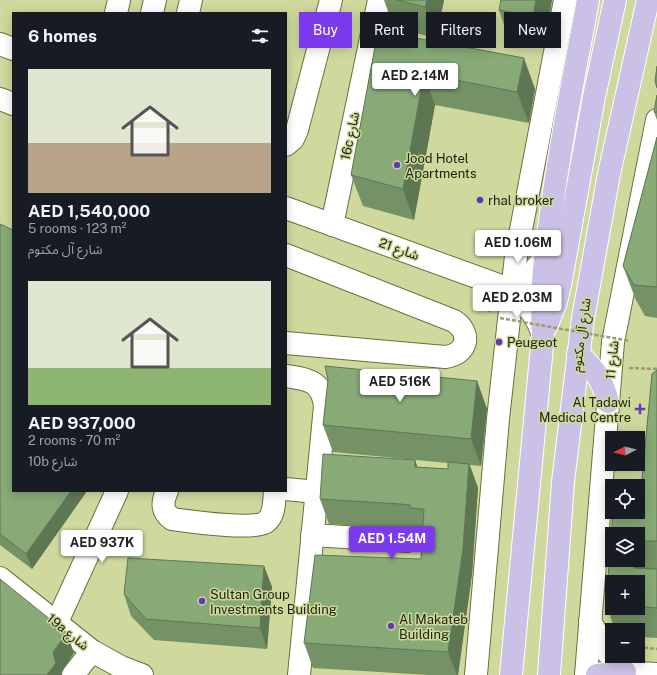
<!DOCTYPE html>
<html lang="en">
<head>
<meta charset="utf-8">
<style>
	body { margin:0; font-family:"Public Sans","Noto Sans Arabic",sans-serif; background:#242831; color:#f1f3f6; height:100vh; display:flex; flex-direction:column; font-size:15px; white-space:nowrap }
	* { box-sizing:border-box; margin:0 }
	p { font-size:13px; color:#9ea1a6 }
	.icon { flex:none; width:22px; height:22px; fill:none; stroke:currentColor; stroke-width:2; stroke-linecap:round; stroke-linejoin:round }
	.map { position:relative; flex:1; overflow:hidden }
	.drawer { position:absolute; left:12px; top:12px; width:275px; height:480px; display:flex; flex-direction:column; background:#171b24; border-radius:0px; box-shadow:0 2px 10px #0003 }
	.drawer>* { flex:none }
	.top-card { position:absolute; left:299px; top:12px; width:298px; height:36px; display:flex; gap:8px }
	.needle { width:26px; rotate:263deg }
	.tools { position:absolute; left:605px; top:431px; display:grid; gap:8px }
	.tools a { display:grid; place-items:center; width:40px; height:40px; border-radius:0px; background:#171b24; box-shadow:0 2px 10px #0003; font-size:20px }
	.price { position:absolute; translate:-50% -34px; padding:0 9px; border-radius:4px; background:#fff; color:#222; font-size:13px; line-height:26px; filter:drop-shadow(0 1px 2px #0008) }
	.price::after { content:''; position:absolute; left:50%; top:24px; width:12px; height:9px; margin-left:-6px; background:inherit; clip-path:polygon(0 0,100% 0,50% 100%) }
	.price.current { background:#7c3aed; color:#fff }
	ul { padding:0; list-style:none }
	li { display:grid; align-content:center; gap:8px; height:212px; padding:0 16px }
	li span { display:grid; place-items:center; height:124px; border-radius:0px; color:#555 }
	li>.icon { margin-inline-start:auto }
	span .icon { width:72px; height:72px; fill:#fffc; stroke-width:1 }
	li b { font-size:17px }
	h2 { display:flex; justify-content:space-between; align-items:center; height:48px; padding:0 16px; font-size:17px }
	.pill { padding:0 14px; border-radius:0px; background:#171b24; box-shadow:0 2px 10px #0003; font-size:14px; line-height:36px }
	.pill.current { background:#7c3aed; color:#fff }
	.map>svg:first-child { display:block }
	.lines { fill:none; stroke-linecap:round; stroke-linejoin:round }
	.minor-casing { stroke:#69713a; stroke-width:24 }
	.major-casing { stroke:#fff; stroke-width:24 }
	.path { stroke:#969e6f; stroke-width:2.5; stroke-dasharray:4 2; stroke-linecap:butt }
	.minor { stroke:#fff; stroke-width:22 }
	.major { stroke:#cbc1e6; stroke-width:22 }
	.path-bridge { stroke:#969e6f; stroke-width:2.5; stroke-dasharray:4 2; stroke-linecap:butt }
	.wall { fill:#749265; fill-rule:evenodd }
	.shaded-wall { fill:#5e7753 }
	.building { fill:#87aa76; stroke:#5e7753 }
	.poi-dot { fill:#6639b1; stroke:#cfd99e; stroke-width:1.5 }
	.labels { text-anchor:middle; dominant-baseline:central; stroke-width:3; stroke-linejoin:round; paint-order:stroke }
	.street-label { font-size:13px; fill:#20240c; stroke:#cfd99e }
	.poi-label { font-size:13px; fill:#20240c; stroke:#cfd99e; text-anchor:start }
</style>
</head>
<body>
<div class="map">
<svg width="657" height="675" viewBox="0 0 657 675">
	<rect width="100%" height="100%" fill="#cfd99e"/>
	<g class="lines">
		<g class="minor-casing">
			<g id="minor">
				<path d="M 116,13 L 119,0"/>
				<path d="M 152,13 L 155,0"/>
				<path d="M 188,13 L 191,0"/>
				<path d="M 0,44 L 13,49"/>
				<path d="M 0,99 L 13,104"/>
				<path d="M 286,145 L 293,139 L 297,130 L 331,0"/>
				<path d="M 286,208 L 512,290 C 527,303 537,316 543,335"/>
				<path d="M 332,225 L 379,0"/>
				<path d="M 286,255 L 454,321 C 472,333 468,354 445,357 L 286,343"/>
				<path d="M 512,290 L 531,275 L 545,256"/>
				<path d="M 286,376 C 308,379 322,381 325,406 L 299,675"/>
				<path d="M 286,489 L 316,492"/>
				<path d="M 167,491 C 162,502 161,511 172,519 C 188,521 255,531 266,522 C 275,515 274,501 275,491"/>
				<path d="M 312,535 L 408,541"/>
				<path d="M 0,578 L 92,651 L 121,667 L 142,675"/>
				<path d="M 590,621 L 606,651 L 625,672 L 657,674"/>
				<path d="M 57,622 L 117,491"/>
				<path d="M 73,675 L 92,651"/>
				<path d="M 476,675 L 498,419 L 516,256 L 565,0"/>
				<path d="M 586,675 L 613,342 L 657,120"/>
			</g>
		</g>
		<g class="major-casing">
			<g id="major">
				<path d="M 546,327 L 556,302 L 560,285 L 594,97 L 615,0"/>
				<path d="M 578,354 C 594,368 603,381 608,402"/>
				<path d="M 511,675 L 543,335 C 540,294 545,254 551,214 C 560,142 575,71 588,0"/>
				<path d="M 549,675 L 563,482 L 583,318 L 609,174 L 648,0"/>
				<path d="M 597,675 L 625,672"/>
			</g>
		</g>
		<g class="path">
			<path d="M 484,300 L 483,303 L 490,312"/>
			<path d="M 629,368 L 657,369"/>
			<path d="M 638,647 L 657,649"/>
		</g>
		<use href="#minor" class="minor"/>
		<use href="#major" class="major"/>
		<path class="path-bridge" d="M 500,318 L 630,341"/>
	</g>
	<g class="wall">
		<path d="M 384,0 L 444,0 L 436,38 L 394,28 Z"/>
		<path d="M 552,0 L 544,45 L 509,39 L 499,10 Z"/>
		<path d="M 378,31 L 535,89 L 529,123 L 435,105 L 414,220 L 363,206 L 351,175 Z"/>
		<path d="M 657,95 L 657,120 L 654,112 Z"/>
		<path d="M 657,137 L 657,318 L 645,316 L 635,298 L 623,266 Z"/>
		<path d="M 0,224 L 13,491 L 87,491 L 32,569 L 0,545 Z"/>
		<path d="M 657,370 L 657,638 L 638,637 L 638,630 L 615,630 L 606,604 L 613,512 L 638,512 L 638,489 L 641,489 L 652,374 ZM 612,534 L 638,534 L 638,560 L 612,560 ZM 612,582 L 638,582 L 638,608 L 612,608 Z"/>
		<path d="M 328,380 L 477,381 L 487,409 L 481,466 L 470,465 L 478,488 L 472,574 L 458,675 L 429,675 L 313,668 L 304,643 L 421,559 L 423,533 L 419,533 L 418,530 L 409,529 L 329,524 L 320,499 L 418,467 L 448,469 L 448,463 L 333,452 L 323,425 Z"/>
		<path d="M 264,566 L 272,587 L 267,649 L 154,640 L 131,616 L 124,594 Z"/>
	</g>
	<g class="shaded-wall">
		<path d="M 427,0 L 444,0 L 436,38 L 425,7 Z"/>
		<path d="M 536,0 L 552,0 L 544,45 L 533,17 Z"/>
		<path d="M 524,58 L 535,89 L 529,123 L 517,92 Z"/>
		<path d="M 424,74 L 435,105 L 414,220 L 403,189 Z"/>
		<path d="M 477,381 L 487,409 L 481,466 L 471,439 Z"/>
		<path d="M 415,460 L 424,485 L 415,467 Z"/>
		<path d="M 469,464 L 478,488 L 472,574 L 458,675 L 457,675 L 448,652 Z"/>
		<path d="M 71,491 L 87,491 L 32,569 L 26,554 Z"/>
		<path d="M 638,547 L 647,572 L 634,568 L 635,560 L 638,560 Z"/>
		<path d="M 264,566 L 272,587 L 267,649 L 260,628 Z"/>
		<path d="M 67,633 L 74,653 L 61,673 L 61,675 L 47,675 L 53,652 Z"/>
	</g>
	<g class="building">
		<path d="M 397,0 L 427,0 L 425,7 Z"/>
		<path d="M 501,0 L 536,0 L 533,17 L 499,10 Z"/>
		<path d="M 378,31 L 524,58 L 517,92 L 424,74 L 403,189 L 351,175 Z"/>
		<path d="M 657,66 L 657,88 L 655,81 Z"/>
		<path d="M 657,95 L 657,112 L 654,112 Z"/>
		<path d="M 657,137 L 657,287 L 634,285 L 623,266 Z"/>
		<path d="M 0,224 L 13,230 L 13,491 L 71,491 L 26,554 L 0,534 Z"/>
		<path d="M 325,366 L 477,381 L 471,439 L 323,425 L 328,380 Z"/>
		<path d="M 657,370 L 657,541 L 638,541 L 638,534 L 612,534 L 612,560 L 635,560 L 634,568 L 657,569 L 657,608 L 638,606 L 638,582 L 612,582 L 612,604 L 606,604 L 613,512 L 638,512 L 638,489 L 641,489 L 652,374 Z"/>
		<path d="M 323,454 L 415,460 L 415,467 L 448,469 L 448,462 L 469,464 L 463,549 L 448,652 L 304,643 L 315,555 L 421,559 L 424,509 L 410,508 L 410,505 L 400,504 L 320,499 Z"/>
		<path d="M 128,558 L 264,566 L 260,628 L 146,619 L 124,594 Z"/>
		<path d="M 0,579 L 67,633 L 53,652 L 56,663 L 47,675 L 0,675 Z"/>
	</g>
	<g class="poi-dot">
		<circle cx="397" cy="165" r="4"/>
		<circle cx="480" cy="200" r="4"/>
		<circle cx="499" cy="342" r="4"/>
		<path d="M638 403h4v4h4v4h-4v4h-4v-4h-4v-4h4z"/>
		<circle cx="202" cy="601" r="4"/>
		<circle cx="391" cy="626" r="4"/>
	</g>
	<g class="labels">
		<g class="street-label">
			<text transform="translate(350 136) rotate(-78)">16c شارع</text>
			<text transform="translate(399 249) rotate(20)">شارع 21</text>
			<text transform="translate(581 335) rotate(-82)">شارع آل مكتوم</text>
			<text transform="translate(612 360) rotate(-84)">شارع 11</text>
			<text transform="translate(68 632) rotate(39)">19a شارع</text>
		</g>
		<g class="poi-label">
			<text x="405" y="158">Jood Hotel<tspan x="405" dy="15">Apartments</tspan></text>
			<text x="488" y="200">rhal broker</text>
			<text x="507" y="342">Peugeot</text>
			<text x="631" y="402" text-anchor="end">Al Tadawi<tspan x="631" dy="15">Medical Centre</tspan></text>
			<text x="210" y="594">Sultan Group<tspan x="210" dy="15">Investments Building</tspan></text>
			<text x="399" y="619">Al Makateb<tspan x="399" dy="15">Building</tspan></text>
		</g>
	</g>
</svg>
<div class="tools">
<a><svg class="needle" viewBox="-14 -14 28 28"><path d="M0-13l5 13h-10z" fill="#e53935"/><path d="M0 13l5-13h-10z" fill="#9ea1a6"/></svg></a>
<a><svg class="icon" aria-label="locate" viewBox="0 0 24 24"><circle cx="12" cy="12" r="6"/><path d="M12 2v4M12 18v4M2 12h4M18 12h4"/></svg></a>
<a><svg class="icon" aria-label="layers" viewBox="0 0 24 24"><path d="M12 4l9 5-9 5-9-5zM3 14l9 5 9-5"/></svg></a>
<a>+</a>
<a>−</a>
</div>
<b class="price" style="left:415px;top:97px">AED 2.14M</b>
<b class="price" style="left:518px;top:264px">AED 1.06M</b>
<b class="price" style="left:517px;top:319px">AED 2.03M</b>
<b class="price" style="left:400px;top:403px">AED 516K</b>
<b class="price current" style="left:392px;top:560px">AED 1.54M</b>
<b class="price" style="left:102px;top:564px">AED 937K</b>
<div class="top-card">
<a class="pill current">Buy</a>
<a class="pill">Rent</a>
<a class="pill">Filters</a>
<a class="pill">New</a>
</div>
<section class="drawer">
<h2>6 homes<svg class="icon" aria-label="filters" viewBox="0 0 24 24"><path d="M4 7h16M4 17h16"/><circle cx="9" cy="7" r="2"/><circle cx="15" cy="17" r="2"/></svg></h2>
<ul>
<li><span style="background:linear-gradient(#dfe7d0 60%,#b9a48a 0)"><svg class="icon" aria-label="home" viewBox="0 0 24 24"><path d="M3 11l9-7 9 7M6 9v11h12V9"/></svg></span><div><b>AED 1,540,000</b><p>5 rooms · 123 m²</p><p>شارع آل مكتوم</p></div></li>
<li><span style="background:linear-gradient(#dfe7d0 70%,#8fb573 0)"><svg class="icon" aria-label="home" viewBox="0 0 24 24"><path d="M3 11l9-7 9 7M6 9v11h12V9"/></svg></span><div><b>AED 937,000</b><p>2 rooms · 70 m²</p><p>10b شارع</p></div></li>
</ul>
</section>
</div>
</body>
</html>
